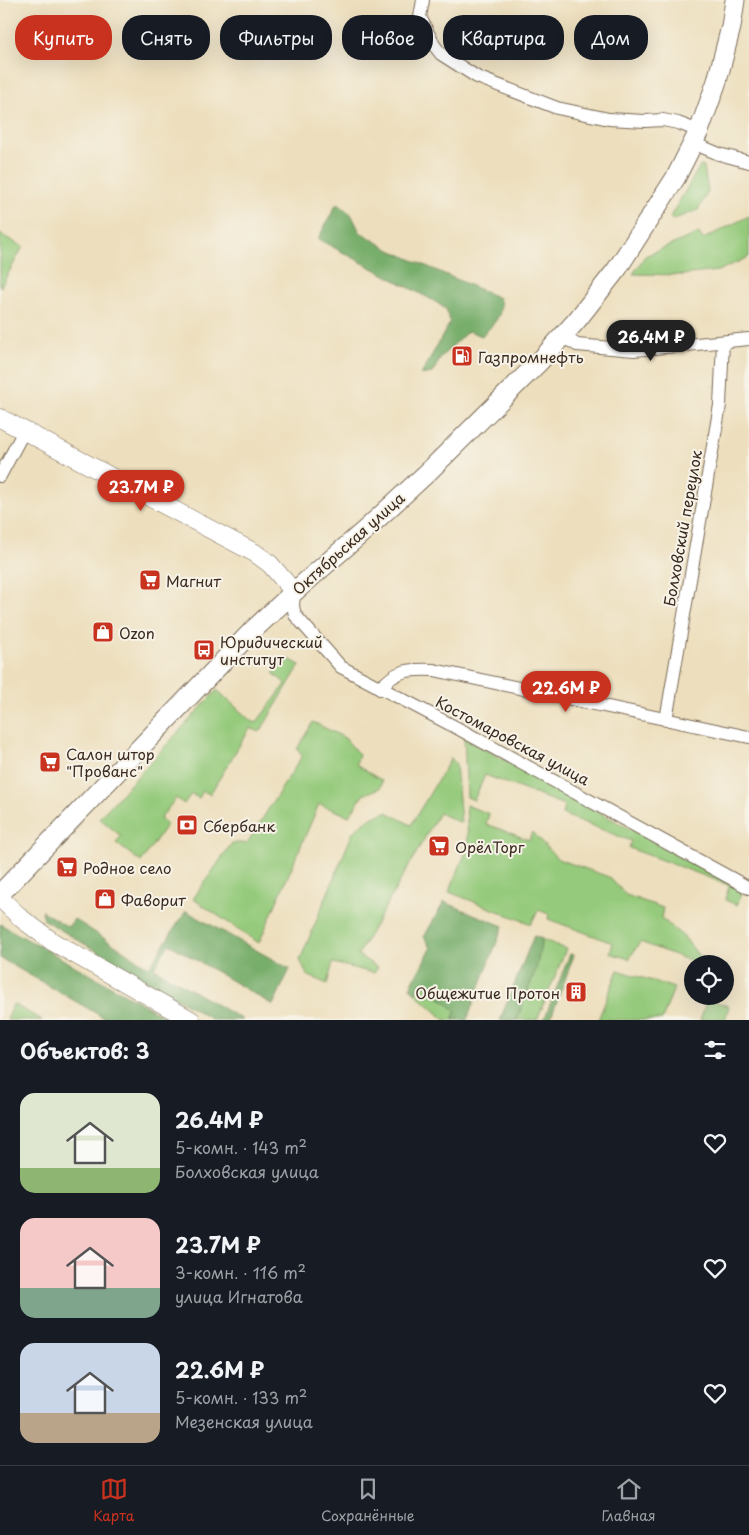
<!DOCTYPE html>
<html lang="ru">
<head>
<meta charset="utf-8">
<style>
	body { margin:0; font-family:"Playpen Sans",sans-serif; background:#242831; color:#f1f3f6; height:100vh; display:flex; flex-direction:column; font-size:19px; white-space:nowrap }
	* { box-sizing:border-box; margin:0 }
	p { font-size:16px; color:#9ea1a6 }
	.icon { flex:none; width:28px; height:28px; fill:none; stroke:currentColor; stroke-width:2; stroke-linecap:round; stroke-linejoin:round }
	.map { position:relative; height:1020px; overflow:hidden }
	.side { display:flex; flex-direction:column; background:#171b24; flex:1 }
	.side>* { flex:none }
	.hud { position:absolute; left:15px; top:15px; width:720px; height:45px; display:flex; gap:10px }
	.tools { position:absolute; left:684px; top:955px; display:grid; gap:10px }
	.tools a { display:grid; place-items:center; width:50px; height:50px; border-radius:50%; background:#171b24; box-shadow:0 5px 20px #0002; font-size:25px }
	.price { position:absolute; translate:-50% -42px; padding:0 11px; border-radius:18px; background:#c8321e; color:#fff; font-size:16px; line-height:32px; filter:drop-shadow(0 1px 2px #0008) }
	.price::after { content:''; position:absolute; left:50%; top:30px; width:15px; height:11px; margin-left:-8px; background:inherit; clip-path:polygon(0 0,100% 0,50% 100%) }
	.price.selected { background:#222; color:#fff }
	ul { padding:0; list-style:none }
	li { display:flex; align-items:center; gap:15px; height:125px; padding:0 20px }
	li span { display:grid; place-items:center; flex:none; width:140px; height:100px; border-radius:15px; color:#555 }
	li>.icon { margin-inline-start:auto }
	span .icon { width:60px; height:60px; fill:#fffc; stroke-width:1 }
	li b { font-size:21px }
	h2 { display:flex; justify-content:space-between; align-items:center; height:60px; padding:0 20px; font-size:21px }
	.tag { padding:0 18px; border-radius:20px; background:#171b24; box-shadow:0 5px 20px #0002; font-size:18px; line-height:45px }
	.tag.selected { background:#c8321e; color:#fff }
	.tabs { display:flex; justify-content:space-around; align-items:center; height:70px; border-top:1px solid #363941; background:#171b24; font-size:14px; color:#9ea1a6 }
	.tabs a { display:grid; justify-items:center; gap:2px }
	.tabs .selected { color:#c8321e }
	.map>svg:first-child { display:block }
	.green { fill:#95ca7c; stroke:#687a4d }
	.forest { fill:#78ae6c; stroke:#5a6c45 }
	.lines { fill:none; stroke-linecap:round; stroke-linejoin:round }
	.street-casing { stroke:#796956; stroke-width:14 }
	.secondary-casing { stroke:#796956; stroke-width:19 }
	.primary-casing { stroke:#796956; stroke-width:21 }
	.street { stroke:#fff; stroke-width:12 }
	.secondary { stroke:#fff; stroke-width:18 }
	.primary { stroke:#fff; stroke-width:19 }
	.labels { text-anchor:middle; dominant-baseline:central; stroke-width:4; stroke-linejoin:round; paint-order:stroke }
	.poi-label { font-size:15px; fill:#3b2a1e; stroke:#f7f3e8; text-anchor:start }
	.street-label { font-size:15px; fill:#3b2a1e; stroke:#f7f3e8 }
</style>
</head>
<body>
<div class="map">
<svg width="749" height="1020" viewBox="0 0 749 1020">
	<rect width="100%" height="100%" fill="#f7f3e8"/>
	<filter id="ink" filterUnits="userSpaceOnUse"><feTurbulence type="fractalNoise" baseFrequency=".02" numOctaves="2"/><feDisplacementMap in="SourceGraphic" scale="10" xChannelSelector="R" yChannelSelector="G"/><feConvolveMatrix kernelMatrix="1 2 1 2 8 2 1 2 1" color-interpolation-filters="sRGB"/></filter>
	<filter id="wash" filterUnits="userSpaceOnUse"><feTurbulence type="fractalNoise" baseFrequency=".0096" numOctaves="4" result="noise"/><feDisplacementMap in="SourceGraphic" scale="20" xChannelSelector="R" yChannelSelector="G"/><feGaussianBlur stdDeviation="1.12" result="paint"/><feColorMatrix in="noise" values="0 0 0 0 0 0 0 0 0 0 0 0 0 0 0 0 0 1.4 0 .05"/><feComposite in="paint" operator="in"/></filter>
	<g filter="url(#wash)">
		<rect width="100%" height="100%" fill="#eddfbd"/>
		<g class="green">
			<path d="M 700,166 L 704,167 L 708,192 L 698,210 L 672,220 L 670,217 Z"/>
			<path d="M 749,216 L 749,257 L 718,271 L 682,275 L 633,274 L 645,256 L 699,233 L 703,239 Z"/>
			<path d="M 0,234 L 23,247 L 0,288 Z"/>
			<path d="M 287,658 L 300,665 L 260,732 L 250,728 L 210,794 L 203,791 L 199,798 L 191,794 L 184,804 L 176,798 L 160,819 L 167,824 L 141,862 L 116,843 L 121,836 L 99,818 L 217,690 L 250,720 L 256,723 L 286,684 L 273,673 Z"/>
			<path d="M 313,722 L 345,738 L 359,755 L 356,764 L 382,781 L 380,788 L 363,795 L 349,816 L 319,804 L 259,943 L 193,899 L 232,843 L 247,843 L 302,756 L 297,749 Z"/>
			<path d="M 464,738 L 743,891 L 737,905 L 725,900 L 729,887 L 726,884 L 629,848 L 631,841 L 562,814 L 564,805 L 485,775 L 474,800 L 467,797 Z"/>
			<path d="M 451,758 L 456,764 L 461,823 L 439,813 L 358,955 L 378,968 L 374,973 L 333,963 L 327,984 L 307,975 L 300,960 L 353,832 C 364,821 372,816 387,812 L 411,825 Z"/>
			<path d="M 466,805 L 489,814 L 486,824 L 529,840 L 532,832 L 558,859 L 609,877 L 626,895 L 663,908 L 661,918 L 685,938 L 698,955 L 711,964 L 699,964 L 640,942 L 629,959 L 610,953 L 613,943 L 548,919 L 549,914 L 538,910 L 531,924 L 449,892 L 465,854 L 468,842 Z"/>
			<path d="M 534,936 L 566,949 L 537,1020 L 500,1020 Z"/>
			<path d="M 618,970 L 674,988 L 662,1020 L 598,1020 Z"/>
			<path d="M 421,981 L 456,1011 L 452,1020 L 445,1020 L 415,993 Z"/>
			<path d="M 707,999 L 729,1006 L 725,1020 L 700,1020 Z"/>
			<path d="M 13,1004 L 42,1020 L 7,1020 Z"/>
		</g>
		<g class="forest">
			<path d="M 337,203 L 351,214 L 360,232 L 390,250 L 499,298 C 505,315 493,324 482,336 L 468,331 L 442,356 L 432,373 L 421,375 L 450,322 L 446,309 L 434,301 L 318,239 Z"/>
			<path d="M 444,902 L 503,926 L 467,1020 L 452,1020 L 456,1011 L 421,982 L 415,993 L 410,987 L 431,948 L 424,937 Z"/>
			<path d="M 42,911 L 68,927 L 74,919 L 149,967 L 186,911 L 290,969 L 273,1005 L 169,944 L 154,968 L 243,1020 L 213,1020 L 44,920 Z"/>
			<path d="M 0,924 L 171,1020 L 108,1020 L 0,958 Z"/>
			<path d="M 534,936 L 542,939 L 537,966 L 517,1020 L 500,1020 Z"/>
			<path d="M 570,954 L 574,955 L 550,1020 L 544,1020 Z"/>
		</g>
	</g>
	<g filter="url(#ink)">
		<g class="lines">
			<g class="street-casing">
				<g id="street">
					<path d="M 423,0 L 420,17 L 434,45 L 441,54 L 477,77 L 557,108 L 609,119 L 645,121 L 663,120 L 678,123 L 699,131"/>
					<path d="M 693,143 L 719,154 L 749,162"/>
					<path d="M 562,336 L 577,345 L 634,350 L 749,339"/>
					<path d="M 0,476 L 24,431"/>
					<path d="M 294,592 L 293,606 L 295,615 L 341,667 L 459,729 L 749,888"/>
					<path d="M 380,689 C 396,669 410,669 434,670 L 749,737"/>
					<path d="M 666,720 L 720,405 L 723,342"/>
				</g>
			</g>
			<g class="secondary-casing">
				<g id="secondary">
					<path d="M 0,418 L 255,553 L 270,564 L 294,592"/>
					<path d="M 0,898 L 22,919 L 53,942 L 191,1020"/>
				</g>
			</g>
			<g class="primary-casing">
				<path id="primary" d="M 0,894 L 253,630 L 294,592 L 364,531 L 427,473 L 540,361 L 577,320 L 617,269 L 676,177 L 699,131 L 717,81 L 731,27 L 735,0"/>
			</g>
			<use href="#street" class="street"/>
			<use href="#secondary" class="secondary"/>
			<use href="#primary" class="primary"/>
		</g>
	</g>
	<defs>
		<g id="fuel-square" transform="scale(1.125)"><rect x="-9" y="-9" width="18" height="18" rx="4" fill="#c8321e" stroke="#f7f3e8"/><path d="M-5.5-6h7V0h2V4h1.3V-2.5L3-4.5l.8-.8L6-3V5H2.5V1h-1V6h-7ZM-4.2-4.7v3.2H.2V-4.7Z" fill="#fff"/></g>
		<g id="supermarket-square" transform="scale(1.125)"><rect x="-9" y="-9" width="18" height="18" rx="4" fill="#c8321e" stroke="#f7f3e8"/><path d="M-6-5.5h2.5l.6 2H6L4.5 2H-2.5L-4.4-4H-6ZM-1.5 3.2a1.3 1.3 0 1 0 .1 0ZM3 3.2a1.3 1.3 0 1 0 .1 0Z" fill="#fff"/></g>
		<g id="shop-square" transform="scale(1.125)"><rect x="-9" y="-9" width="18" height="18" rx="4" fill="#c8321e" stroke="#f7f3e8"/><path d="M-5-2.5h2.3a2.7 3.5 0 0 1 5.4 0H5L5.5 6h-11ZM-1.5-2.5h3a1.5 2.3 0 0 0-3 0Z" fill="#fff"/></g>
		<g id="bus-square" transform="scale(1.125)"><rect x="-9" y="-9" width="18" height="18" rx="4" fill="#c8321e" stroke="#f7f3e8"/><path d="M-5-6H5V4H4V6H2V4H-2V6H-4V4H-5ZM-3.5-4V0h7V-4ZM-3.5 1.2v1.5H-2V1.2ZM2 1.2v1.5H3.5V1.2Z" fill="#fff"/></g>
		<g id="bank-square" transform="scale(1.125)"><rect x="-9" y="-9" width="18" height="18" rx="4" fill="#c8321e" stroke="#f7f3e8"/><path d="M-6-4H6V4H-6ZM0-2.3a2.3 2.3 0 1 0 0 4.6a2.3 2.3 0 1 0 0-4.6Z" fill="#fff"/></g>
		<g id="building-square" transform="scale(1.125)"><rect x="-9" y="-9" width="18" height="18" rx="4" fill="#c8321e" stroke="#f7f3e8"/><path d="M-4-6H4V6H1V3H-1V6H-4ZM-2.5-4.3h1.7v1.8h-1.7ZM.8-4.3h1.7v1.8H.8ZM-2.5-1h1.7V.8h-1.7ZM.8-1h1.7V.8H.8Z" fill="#fff"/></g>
	</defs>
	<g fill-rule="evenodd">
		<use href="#fuel-square" x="462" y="356"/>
		<use href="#supermarket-square" x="150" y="580"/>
		<use href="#shop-square" x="103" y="632"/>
		<use href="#bus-square" x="204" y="650"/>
		<use href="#supermarket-square" x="50" y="762"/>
		<use href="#bank-square" x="187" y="825"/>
		<use href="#supermarket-square" x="439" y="846"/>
		<use href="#supermarket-square" x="67" y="867"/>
		<use href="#shop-square" x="105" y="899"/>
		<use href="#building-square" x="576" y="992"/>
	</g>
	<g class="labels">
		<g class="poi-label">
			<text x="478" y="356">Газпромнефть</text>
			<text x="166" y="580">Магнит</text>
			<text x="119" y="632">Ozon</text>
			<text x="220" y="641">Юридический<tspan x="220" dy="17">институт</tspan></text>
			<text x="66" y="753">Салон штор<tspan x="66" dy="17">"Прованс"</tspan></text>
			<text x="203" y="825">Сбербанк</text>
			<text x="455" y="846">ОрёлТорг</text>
			<text x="83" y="867">Родное село</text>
			<text x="121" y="899">Фаворит</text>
			<text x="560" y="992" text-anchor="end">Общежитие Протон</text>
		</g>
		<g class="street-label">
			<text transform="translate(682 528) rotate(-80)">Болховский переулок</text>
			<text transform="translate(348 543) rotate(-42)">Октябрьская улица</text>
			<text transform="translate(513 740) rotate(28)">Костомаровская улица</text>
		</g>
	</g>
</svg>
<div class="tools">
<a><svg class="icon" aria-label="locate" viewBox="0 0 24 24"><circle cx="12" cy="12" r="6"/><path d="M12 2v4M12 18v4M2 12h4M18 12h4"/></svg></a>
</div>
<b class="price selected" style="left:651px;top:362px">26.4M ₽</b>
<b class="price" style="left:141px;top:512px">23.7M ₽</b>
<b class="price" style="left:566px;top:713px">22.6M ₽</b>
<div class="hud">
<a class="tag selected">Купить</a>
<a class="tag">Снять</a>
<a class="tag">Фильтры</a>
<a class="tag">Новое</a>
<a class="tag">Квартира</a>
<a class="tag">Дом</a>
</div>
</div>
<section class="side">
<h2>Объектов: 3<svg class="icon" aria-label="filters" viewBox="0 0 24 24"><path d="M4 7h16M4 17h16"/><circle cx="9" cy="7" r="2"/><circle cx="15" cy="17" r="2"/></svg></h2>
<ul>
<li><span style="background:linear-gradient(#dfe7d0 75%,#8fb573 0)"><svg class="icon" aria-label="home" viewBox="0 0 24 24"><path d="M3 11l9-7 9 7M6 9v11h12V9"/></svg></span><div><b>26.4M ₽</b><p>5-комн. · 143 m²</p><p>Болховская улица</p></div><svg class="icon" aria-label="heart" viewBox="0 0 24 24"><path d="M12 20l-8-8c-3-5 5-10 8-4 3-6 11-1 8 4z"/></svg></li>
<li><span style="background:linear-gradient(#f6c9c9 70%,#7fa58c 0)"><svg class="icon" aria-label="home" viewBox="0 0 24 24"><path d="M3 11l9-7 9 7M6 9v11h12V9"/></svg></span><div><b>23.7M ₽</b><p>3-комн. · 116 m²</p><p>улица Игнатова</p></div><svg class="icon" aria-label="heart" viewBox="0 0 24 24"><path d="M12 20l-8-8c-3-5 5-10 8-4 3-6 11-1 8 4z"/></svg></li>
<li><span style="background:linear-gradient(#c9d6e8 70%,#b9a48a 0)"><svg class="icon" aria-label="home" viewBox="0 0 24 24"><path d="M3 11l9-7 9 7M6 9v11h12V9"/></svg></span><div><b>22.6M ₽</b><p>5-комн. · 133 m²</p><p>Мезенская улица</p></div><svg class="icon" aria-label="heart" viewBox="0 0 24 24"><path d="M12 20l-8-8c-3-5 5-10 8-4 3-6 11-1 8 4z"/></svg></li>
</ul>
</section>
<nav class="tabs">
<a class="selected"><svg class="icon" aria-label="map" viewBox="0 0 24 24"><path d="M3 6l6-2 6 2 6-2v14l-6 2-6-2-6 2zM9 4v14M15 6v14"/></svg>Карта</a>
<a><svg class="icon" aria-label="saved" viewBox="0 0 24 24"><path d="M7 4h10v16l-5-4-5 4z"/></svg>Сохранённые</a>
<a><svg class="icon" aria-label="home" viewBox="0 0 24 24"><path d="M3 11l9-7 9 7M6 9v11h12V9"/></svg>Главная</a>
</nav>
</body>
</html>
